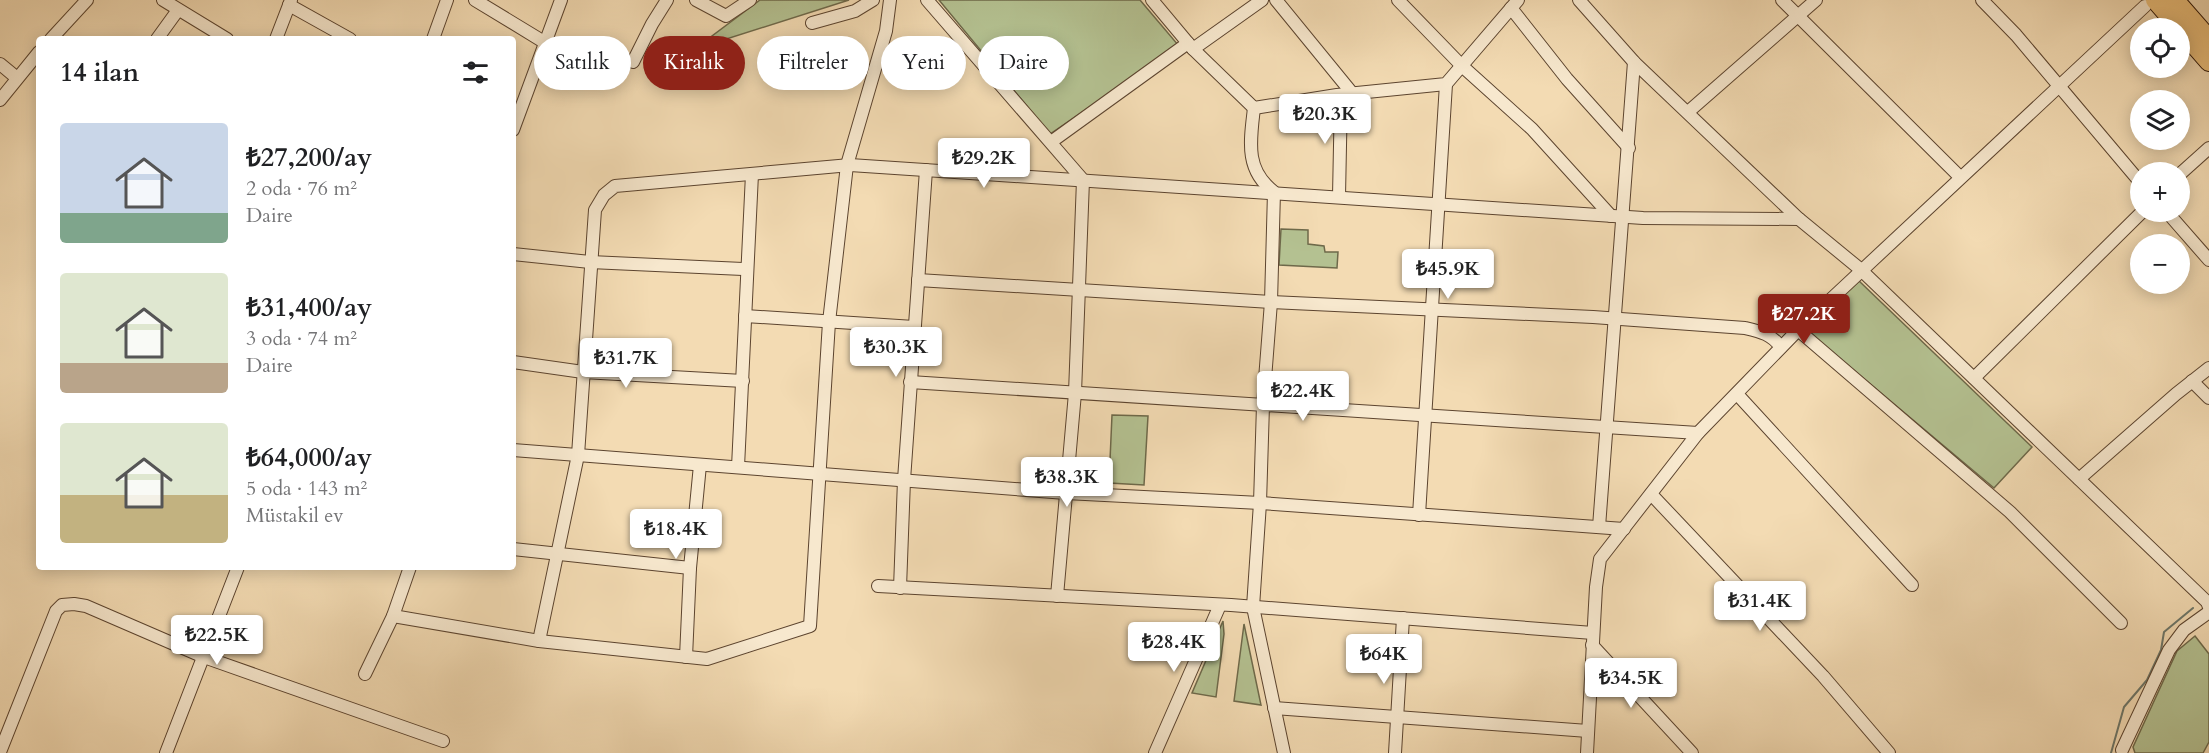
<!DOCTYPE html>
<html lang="tr">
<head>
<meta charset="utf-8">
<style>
	body { margin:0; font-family:Cardo,serif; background:#f6f6f6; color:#202124; height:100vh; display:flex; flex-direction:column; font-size:22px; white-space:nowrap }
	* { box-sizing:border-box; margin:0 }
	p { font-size:20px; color:#757577 }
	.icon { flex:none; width:33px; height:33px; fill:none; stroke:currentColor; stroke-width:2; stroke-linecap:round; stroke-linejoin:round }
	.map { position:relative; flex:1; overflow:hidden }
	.side { position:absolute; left:36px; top:36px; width:480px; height:534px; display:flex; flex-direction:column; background:#fff; border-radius:6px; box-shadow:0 3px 15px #0003 }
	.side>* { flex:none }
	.hud { position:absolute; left:534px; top:36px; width:570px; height:54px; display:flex; gap:12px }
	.controls { position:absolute; left:2130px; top:18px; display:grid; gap:12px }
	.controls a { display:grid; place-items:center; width:60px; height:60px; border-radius:50%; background:#fff; box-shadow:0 3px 15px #0003; font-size:30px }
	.price { position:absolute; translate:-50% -51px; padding:0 14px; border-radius:6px; background:#fff; color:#222; font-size:20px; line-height:39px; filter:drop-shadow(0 2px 3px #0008) }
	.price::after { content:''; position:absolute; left:50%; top:36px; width:18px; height:14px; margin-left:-9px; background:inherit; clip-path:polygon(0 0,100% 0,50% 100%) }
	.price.current { background:#8f2418; color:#fff }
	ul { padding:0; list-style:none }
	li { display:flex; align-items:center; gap:18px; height:150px; padding:0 24px }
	li span { display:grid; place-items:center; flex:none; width:168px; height:120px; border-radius:6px; color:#555 }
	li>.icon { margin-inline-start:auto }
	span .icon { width:72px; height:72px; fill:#fffc; stroke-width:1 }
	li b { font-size:26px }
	h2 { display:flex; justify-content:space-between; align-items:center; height:72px; padding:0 24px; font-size:26px }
	.tag { padding:0 21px; border-radius:27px; background:#fff; box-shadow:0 3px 15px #0003; font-size:21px; line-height:54px }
	.tag.current { background:#8f2418; color:#fff }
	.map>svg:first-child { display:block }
	.green { fill:#b4c191; stroke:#6e694a; stroke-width:1.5 }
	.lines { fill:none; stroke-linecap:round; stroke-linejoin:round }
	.stream { stroke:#6d776a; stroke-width:2 }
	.minor-casing { stroke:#5c442f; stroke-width:14 }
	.highway-casing { stroke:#291103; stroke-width:20 }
	.minor { stroke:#f7e8ce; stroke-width:12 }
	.highway { stroke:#eabe7a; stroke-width:18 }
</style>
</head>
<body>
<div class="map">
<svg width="2209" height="753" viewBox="0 0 2209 753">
	<rect width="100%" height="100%" fill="#f3dbb3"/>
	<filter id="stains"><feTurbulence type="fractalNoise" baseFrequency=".00333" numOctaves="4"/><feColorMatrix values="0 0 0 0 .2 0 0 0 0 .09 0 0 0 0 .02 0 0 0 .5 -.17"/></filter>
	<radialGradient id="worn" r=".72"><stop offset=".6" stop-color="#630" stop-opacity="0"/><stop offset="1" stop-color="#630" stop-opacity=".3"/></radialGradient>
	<g class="green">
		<path d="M 760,0 L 849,0 L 717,42 L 708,39 Z"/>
		<path d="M 939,0 L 1140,0 L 1179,46 L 1050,134 Z"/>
		<path d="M 1281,229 L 1308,230 L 1308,244 L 1324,246 L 1325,252 L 1338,252 L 1337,268 L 1279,265 Z"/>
		<path d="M 1858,280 L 2032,447 L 1994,488 L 1806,330 Z"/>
		<path d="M 1112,415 L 1148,416 L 1144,485 L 1109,483 Z"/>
		<path d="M 1223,621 L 1224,634 L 1216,697 L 1192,693 Z"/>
		<path d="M 1244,624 L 1261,705 L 1234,701 Z"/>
		<path d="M 2195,636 L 2209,654 L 2209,742 L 2203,753 L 2135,753 L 2133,747 L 2177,651 Z"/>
	</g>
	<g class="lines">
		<path class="stream" d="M 2111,753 L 2124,707 L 2147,680 L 2161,650 L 2164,632 L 2193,608"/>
		<g class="minor-casing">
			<g id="minor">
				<path d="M 163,0 L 227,39"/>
				<path d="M 475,0 L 544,42"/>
				<path d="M 696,0 L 726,16 L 750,0"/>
				<path d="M 927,0 L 1083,180 L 1075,393 L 1057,596"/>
				<path d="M 1152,0 L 1193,49 L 1254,108 L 1337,95 L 1446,84 L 1518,0"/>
				<path d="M 1276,0 L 1352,93"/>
				<path d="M 1398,0 L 1462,66 L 1532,129 L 1611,216"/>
				<path d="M 1579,0 L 1634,62 L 1799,219 L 1860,269 L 2207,602 L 2209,607"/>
				<path d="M 1782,0 L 1960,177"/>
				<path d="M 1982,0 L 2016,35 L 2140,182"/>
				<path d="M 289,5 L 350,39"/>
				<path d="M 1511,8 L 1567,79 L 1629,148"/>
				<path d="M 812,23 L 855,11 L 873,0"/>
				<path d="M 51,39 L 87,0"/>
				<path d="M 157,39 L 178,10"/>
				<path d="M 276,39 L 291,0"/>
				<path d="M 433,39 L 447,0"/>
				<path d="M 1193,49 L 1262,0"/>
				<path d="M 633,62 L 652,24 L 667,0"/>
				<path d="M 0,64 L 17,78"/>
				<path d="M 0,100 L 39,52"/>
				<path d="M 1254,108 C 1250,142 1245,170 1274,192 L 1271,302 L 1263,405 L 1260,503 L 1253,607 L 1284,753"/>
				<path d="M 1688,112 L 1816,0"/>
				<path d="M 513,130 L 561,0"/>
				<path d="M 1051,142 L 1188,43"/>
				<path d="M 2180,174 L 2209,148"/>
				<path d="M 1339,196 L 1341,95"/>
				<path d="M 2167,212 L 2209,260"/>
				<path d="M 513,254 L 590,262 L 743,269"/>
				<path d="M 918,280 L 1271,302 L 1593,317 L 1745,328 C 1762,332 1771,334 1781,347"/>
				<path d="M 745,316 L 914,327"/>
				<path d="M 1798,330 L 2010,512 L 2121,623"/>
				<path d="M 513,362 L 583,372 L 743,381"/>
				<path d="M 1974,378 L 2142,212"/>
				<path d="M 2192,381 L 2209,398"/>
				<path d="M 910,382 L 1698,433"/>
				<path d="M 1737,394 L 1912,585"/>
				<path d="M 513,450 L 1066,493 L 1260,503 L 1624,529"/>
				<path d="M 738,467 L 752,174"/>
				<path d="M 2079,479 L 2176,394 L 2209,368"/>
				<path d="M 1651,494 L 1823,676 L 1889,753"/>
				<path d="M 1419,515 L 1446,84"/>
				<path d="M 1599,527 L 1634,62"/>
				<path d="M 513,549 L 690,568"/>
				<path d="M 878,586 L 1231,605 L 1593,633"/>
				<path d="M 900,588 L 904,480 L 926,170"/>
				<path d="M 393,616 L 539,641 L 707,659 L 810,626 L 829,322 L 847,165 L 886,31 L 890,0"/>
				<path d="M 539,641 L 578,455 L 595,210 L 604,195 L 615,186 L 850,165 L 1643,218 L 1799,219"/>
				<path d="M 1592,645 L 1692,753"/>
				<path d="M 686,657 L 690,568 L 700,465"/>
				<path d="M 365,674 L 393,616 L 410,567"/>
				<path d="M 1274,708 L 1588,731"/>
				<path d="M 2122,750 L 2169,650 L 2184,630 L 2209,612"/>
				<path d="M 0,752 L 56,611 L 62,605 L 74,604 L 86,606 L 204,657 L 443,741"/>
				<path d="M 166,753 L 238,567"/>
				<path d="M 1155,753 L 1220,605"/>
				<path d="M 1395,753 L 1403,618"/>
				<path d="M 1587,753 L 1596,587 L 1600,559 L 1698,433 L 1798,330 L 2145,6"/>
			</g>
		</g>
		<g class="highway-casing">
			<g id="highway">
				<path d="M 2155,0 L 2209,62"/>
				<path d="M 2175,0 L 2209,39"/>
			</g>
		</g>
		<use href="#minor" class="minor"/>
		<use href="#highway" class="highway"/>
	</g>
	<rect width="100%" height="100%" filter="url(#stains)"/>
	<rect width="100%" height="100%" fill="url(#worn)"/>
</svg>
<div class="controls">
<a><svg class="icon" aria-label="locate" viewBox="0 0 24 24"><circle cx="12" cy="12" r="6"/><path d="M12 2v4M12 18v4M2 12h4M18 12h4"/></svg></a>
<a><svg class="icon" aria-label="layers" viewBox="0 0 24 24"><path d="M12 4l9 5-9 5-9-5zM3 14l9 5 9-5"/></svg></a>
<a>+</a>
<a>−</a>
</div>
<b class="price" style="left:1325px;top:145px">₺20.3K</b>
<b class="price" style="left:984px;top:189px">₺29.2K</b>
<b class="price" style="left:1448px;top:300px">₺45.9K</b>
<b class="price current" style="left:1804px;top:345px">₺27.2K</b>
<b class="price" style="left:896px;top:378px">₺30.3K</b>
<b class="price" style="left:626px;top:389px">₺31.7K</b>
<b class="price" style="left:1303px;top:422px">₺22.4K</b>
<b class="price" style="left:1067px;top:508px">₺38.3K</b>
<b class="price" style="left:676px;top:560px">₺18.4K</b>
<b class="price" style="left:1760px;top:632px">₺31.4K</b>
<b class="price" style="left:217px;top:666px">₺22.5K</b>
<b class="price" style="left:1174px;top:673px">₺28.4K</b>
<b class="price" style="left:1384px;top:685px">₺64K</b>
<b class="price" style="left:1631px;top:709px">₺34.5K</b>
<div class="hud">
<a class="tag">Satılık</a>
<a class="tag current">Kiralık</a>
<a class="tag">Filtreler</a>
<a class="tag">Yeni</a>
<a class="tag">Daire</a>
</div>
<section class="side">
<h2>14 ilan<svg class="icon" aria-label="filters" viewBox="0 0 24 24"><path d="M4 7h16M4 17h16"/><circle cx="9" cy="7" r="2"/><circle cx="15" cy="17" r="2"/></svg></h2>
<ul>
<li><span style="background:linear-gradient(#c9d6e8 75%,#7fa58c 0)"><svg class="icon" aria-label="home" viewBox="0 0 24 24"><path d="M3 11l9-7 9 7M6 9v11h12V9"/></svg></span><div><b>₺27,200/ay</b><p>2 oda · 76 m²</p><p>Daire</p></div></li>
<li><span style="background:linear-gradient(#dfe7d0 75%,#b9a48a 0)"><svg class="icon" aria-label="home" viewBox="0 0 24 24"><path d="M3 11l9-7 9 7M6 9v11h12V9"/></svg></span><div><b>₺31,400/ay</b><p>3 oda · 74 m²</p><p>Daire</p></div></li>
<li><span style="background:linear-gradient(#dfe7d0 60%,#c2b280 0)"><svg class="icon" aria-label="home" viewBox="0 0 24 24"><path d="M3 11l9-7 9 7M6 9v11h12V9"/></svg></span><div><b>₺64,000/ay</b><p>5 oda · 143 m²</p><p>Müstakil ev</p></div></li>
</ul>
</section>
</div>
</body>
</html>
